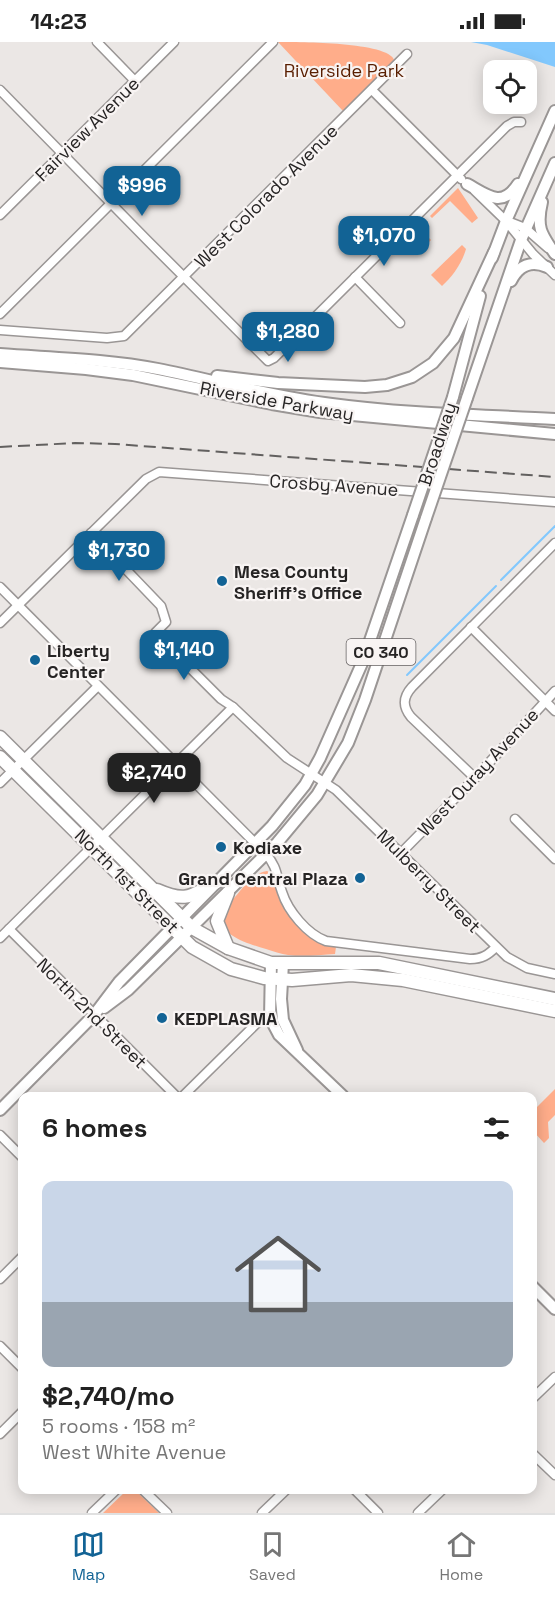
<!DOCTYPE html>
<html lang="en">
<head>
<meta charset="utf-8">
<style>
	body { margin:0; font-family:"Space Grotesk",sans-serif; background:#f6f6f6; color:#222; height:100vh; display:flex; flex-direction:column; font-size:22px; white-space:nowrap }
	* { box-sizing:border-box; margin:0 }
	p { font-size:20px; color:#767676 }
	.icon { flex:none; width:33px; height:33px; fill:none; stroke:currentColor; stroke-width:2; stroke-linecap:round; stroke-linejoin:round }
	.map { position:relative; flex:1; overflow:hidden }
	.details { position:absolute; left:18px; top:1050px; width:519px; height:402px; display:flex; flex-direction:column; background:#fff; border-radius:12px; box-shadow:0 3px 15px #0003 }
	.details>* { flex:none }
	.buttons { position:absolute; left:483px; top:18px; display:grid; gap:12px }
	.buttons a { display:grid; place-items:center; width:54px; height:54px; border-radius:12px; background:#fff; box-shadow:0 3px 15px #0003; font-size:30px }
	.price { position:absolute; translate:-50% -51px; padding:0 14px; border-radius:12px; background:#126395; color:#fff; font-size:20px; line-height:39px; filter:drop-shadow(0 2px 3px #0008) }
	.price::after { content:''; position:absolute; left:50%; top:36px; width:18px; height:14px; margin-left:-9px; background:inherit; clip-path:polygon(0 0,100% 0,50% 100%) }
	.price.selected { background:#222; color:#fff }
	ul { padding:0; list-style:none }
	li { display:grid; align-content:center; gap:12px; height:318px; padding:0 24px }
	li+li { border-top:2px solid #e0e0e0 }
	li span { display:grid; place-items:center; height:186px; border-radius:12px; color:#555 }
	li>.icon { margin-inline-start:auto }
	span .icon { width:108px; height:108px; fill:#fffc; stroke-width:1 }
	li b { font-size:26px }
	h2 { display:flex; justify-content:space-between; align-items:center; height:72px; padding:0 24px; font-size:26px }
	.status { display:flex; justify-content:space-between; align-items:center; height:42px; padding:0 30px; background:#fff; direction:ltr }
	.status svg { height:16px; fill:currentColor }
	.tabs { display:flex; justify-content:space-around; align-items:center; height:84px; border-top:2px solid #e0e0e0; background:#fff; font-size:16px; color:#767676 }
	.tabs a { display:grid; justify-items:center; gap:3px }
	.tabs .selected { color:#126395 }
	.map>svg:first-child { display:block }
	.green { fill:#ffad8a }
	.water { fill:#82c8fd }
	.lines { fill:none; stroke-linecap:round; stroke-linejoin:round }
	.stream { stroke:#82c8fd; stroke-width:2 }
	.minor-casing { stroke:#9a9695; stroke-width:11 }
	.major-casing { stroke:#9a9695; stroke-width:14 }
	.highway-casing { stroke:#9a9695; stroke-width:15 }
	.minor { stroke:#fff; stroke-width:8 }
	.major { stroke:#fff; stroke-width:10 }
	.highway { stroke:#fff; stroke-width:12 }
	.rail { stroke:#62605f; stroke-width:2; stroke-dasharray:12 6; stroke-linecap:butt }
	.major-bridge-casing { stroke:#9a9695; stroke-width:14; stroke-linecap:butt }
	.major-bridge { stroke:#fff; stroke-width:10 }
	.poi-dot { fill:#126395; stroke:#f8f4f3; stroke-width:2 }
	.labels { text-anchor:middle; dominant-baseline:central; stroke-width:4.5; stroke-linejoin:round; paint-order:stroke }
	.shield { fill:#f8f4f3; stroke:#656262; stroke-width:1.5 }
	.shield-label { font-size:16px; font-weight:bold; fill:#262424 }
	.park-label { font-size:18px; fill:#591e00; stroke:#f8f4f3 }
	.street-label { font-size:18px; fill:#262424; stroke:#f8f4f3 }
	.poi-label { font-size:18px; font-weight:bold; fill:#262424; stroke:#f8f4f3; text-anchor:start }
</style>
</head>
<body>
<div class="status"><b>14:23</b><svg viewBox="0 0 49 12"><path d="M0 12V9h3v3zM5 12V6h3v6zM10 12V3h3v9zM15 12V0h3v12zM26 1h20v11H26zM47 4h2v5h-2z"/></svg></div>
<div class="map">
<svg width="555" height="1471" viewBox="0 0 555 1471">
	<rect width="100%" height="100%" fill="#ebe7e5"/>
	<g class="green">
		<path d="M 278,0 C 300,0 388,0 394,18 L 343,69 Z"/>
		<path d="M 458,146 L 478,176 L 472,181 L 450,159 L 432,176 L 430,174 Z"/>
		<path d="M 426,193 L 431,198 L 416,213 L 411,208 Z"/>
		<path d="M 462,203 L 466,207 C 462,221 453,234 442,244 L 431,233 Z"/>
		<path d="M 267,829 C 277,834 276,848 280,858 C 290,881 312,901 336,905 L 335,912 C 320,913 303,915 288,913 C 281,912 273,909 266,907 C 238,899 203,887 235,855 C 244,845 253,831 267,829 Z"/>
		<path d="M 555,1047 L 555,1073 L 548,1080 L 549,1096 L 544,1101 L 533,1089 L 533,1069 Z"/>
		<path d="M 127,1448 L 135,1448 L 159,1471 L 103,1471 Z"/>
	</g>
	<path class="water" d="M 471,0 L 555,0 L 555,25 L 487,3 Z"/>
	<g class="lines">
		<g class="stream">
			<path d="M 501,538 L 555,484"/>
			<path d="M 407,633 L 496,544"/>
		</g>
		<g class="minor-casing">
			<g id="minor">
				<path d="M 97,0 L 135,39"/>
				<path d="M 0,48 L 147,198 L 268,319 L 274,316 L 507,84 L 514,80 L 521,80"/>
				<path d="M 372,48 L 461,137"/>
				<path d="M 475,149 L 506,179 L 533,212 L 555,233"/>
				<path d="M 0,173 L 174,0"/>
				<path d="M 507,179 L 525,186 L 548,206"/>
				<path d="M 355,235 L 400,281"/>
				<path d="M 0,272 L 273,0"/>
				<path d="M 0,288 L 107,296 L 124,294 L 407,12"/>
				<path d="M 91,491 L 161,564 L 166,580 L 155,591 L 221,657 L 233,665 L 287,716 L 336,748 L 507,915 L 527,926 L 555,932"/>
				<path d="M 0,545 L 266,812 C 278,826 276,834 282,850 C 288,869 307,892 326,899 L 470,917 C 482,917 488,913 496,905"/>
				<path d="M 0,581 L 146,437 L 159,430 L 555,460"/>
				<path d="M 471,585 L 555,669"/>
				<path d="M 475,736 L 411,675 C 402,664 403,655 412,645 L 555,501"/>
				<path d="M 0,741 L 98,644"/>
				<path d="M 515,777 L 555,817"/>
				<path d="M 401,811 L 475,736 L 555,649"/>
				<path d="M 9,887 L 176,1054"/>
				<path d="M 0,896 L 233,665"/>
				<path d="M 183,1054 L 254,984 L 259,979 L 270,976"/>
				<path d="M 0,1093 L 22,1115"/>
				<path d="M 0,1237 L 22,1215"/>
				<path d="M 0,1304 L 22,1326"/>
				<path d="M 532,1357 L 555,1335"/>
				<path d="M 0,1392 L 22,1370"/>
				<path d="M 532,1411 L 555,1433"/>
				<path d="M 143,1448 L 167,1471"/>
				<path d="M 355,1448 L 378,1471"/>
				<path d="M 92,1471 L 116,1448"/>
				<path d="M 262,1471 L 286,1448"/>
				<path d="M 418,1471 L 442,1448"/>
			</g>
		</g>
		<g class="major-casing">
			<g id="major">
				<path d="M 467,142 C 487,153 502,167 518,142"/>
				<path d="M 542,160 C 536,185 541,192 555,212"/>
				<path d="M 492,216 L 506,179 L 555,69"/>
				<path d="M 511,239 C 519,223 531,218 547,225"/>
				<path d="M 0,312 C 53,316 107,317 158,327 C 217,339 274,355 332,362 C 406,372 481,373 555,377"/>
				<path d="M 0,320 L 86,327 L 133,333 L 272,362 L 320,370 L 555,392"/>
				<path d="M 217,334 L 278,341 L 365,345 L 387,343 L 412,335 L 433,321 L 454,296 L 494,210"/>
				<path d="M 453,355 L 480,254"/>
				<path d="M 467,356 L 521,198 L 555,121"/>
				<path d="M 271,921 L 270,976 L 279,993 L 343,1054"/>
				<path d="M 283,921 L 281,957 L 283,978 L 297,1008"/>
				<path d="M 104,966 L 128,948 L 277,801 L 317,753 L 348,701 L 365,658 L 426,476"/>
				<path d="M 0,1068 L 94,973 L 119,940 L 272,784 L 305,743 L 320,716 L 363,619 L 413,473"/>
				<path d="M 532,1244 L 555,1267"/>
			</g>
		</g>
		<g class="highway-casing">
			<g id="highway">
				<path d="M 0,695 L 192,886 L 228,906 L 271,921 L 379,921 L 555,957"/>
				<path d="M 0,715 L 192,905 L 231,927 L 264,936 L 292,938 L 351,933 L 403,938 L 555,969"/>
				<path d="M 157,848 C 187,861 190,854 217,840"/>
				<path d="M 228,906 L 217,879 L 228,851"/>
			</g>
		</g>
		<use href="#minor" class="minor"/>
		<use href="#major" class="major"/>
		<use href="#highway" class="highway"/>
		<path class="rail" d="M 0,405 L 75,401 L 115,402 L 555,435"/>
		<g class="major-bridge-casing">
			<g id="major-bridge">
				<path d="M 413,473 L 453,355"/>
				<path d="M 426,476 L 467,356"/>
			</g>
		</g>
		<use href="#major-bridge" class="major-bridge"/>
	</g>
	<g class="poi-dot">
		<circle cx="222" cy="539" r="6"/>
		<circle cx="35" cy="618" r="6"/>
		<circle cx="221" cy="805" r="6"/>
		<circle cx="360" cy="836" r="6"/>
		<circle cx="162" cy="976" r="6"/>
	</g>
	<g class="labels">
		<rect class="shield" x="346.5" y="597" width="69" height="26" rx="4.5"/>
		<g class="shield-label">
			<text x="381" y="610">CO 340</text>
		</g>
		<g class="park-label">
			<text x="344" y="28">Riverside Park</text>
		</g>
		<g class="street-label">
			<text transform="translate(87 87) rotate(-45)">Fairview Avenue</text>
			<text transform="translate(266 154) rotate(-45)">West Colorado Avenue</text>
			<text transform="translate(277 359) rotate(10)">Riverside Parkway</text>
			<text transform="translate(437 402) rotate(-72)">Broadway</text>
			<text transform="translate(334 443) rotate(4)">Crosby Avenue</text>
			<text transform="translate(478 730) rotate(-47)">West Ouray Avenue</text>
			<text transform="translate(127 839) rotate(45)">North 1st Street</text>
			<text transform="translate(429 839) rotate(45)">Mulberry Street</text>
			<text transform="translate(92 971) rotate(45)">North 2nd Street</text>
		</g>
		<g class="poi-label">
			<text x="234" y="529">Mesa County<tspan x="234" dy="21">Sheriff's Office</tspan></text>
			<text x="47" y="608">Liberty<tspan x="47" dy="21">Center</tspan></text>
			<text x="233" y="805">Kodiaxe</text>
			<text x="348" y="836" text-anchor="end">Grand Central Plaza</text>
			<text x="174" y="976">KEDPLASMA</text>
		</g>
	</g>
</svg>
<div class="buttons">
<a><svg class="icon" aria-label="locate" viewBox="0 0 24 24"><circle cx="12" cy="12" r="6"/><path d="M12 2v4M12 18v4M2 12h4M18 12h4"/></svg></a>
</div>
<b class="price" style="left:142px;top:175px">$996</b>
<b class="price" style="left:384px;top:225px">$1,070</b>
<b class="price" style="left:288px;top:321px">$1,280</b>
<b class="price" style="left:119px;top:540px">$1,730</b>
<b class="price" style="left:184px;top:639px">$1,140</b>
<b class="price selected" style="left:154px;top:762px">$2,740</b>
<section class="details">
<h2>6 homes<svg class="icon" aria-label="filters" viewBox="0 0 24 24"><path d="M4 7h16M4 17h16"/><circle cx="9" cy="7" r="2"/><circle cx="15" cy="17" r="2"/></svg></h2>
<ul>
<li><span style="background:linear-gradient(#c9d6e8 65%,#9aa5b1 0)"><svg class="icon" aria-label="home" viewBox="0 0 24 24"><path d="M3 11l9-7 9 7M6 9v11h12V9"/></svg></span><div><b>$2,740/mo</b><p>5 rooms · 158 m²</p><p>West White Avenue</p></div></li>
</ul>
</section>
</div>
<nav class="tabs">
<a class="selected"><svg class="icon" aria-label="map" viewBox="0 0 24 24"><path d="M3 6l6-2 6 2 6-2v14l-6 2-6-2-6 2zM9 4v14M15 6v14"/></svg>Map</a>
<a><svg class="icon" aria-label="saved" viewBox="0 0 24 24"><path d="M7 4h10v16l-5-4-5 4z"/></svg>Saved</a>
<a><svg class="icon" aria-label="home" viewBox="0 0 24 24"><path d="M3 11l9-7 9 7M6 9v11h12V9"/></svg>Home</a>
</nav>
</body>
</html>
